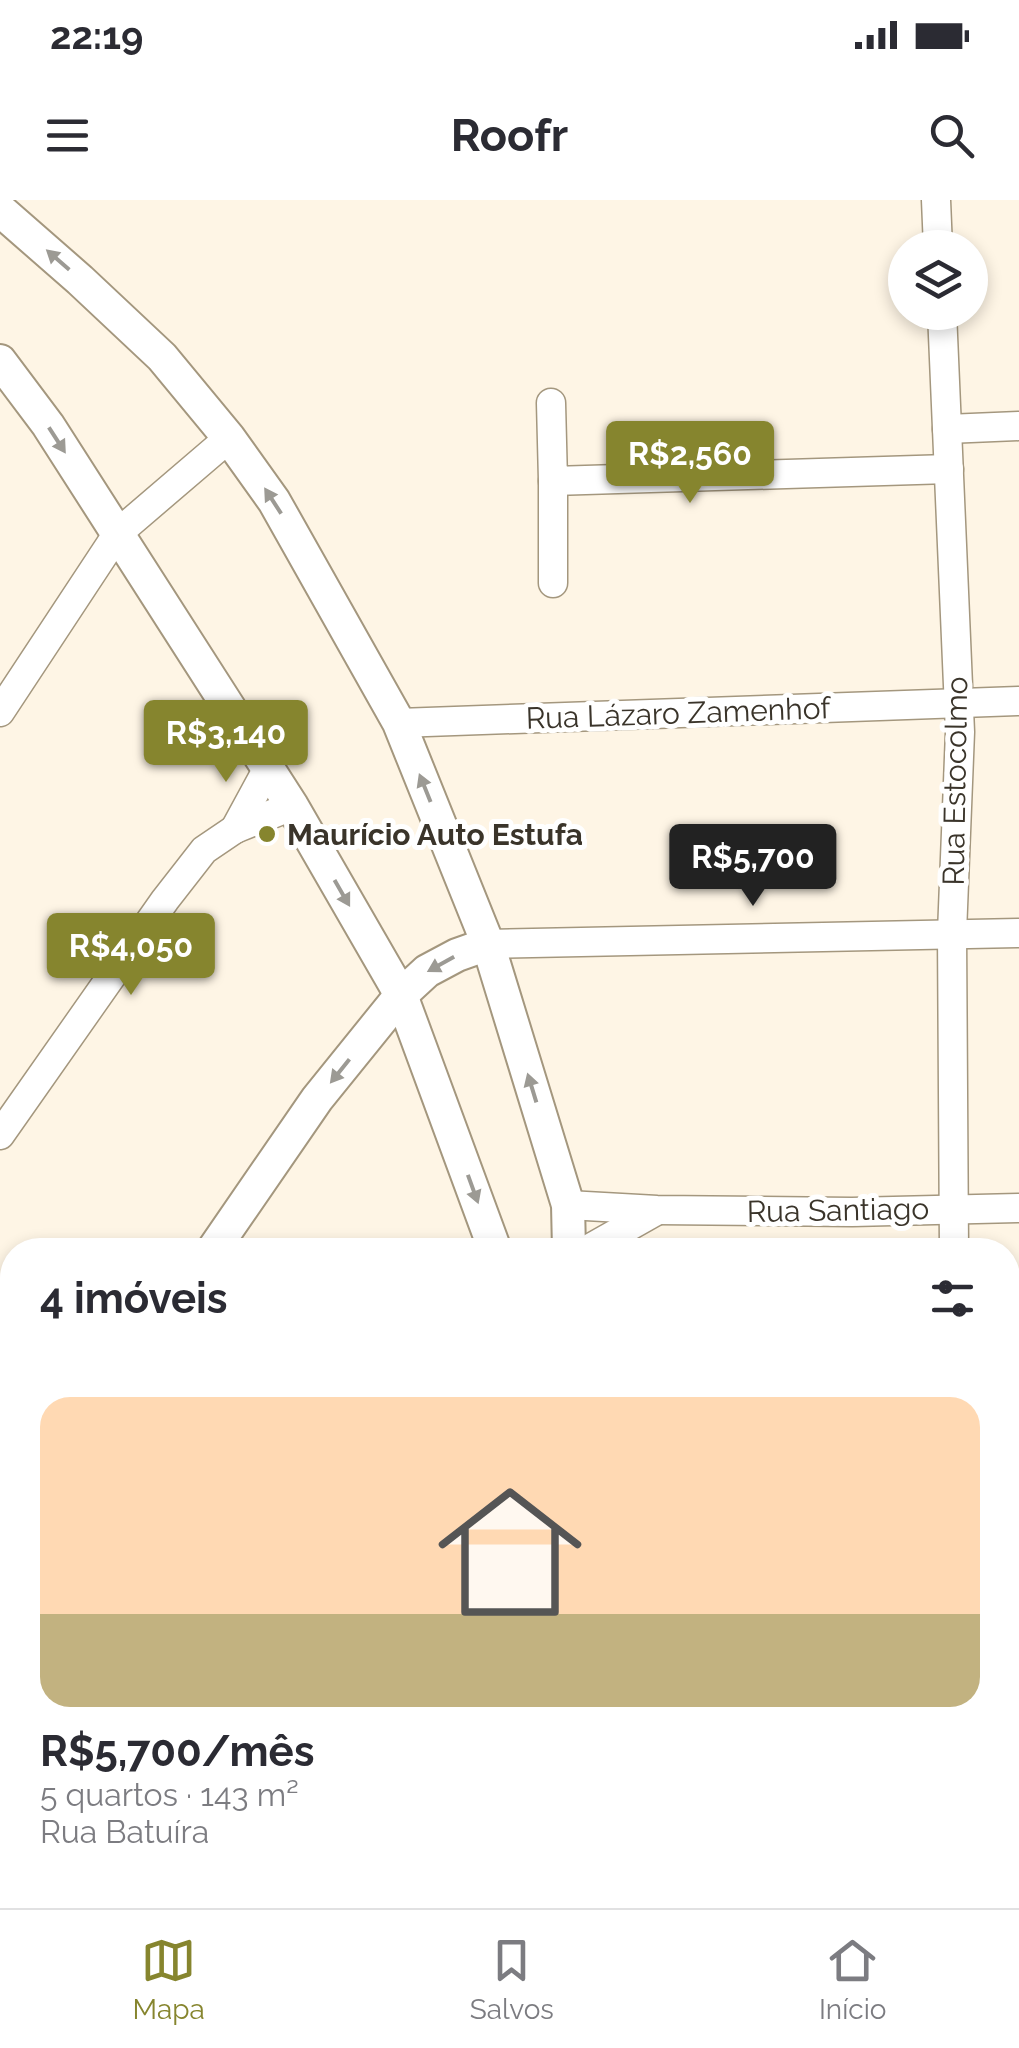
<!DOCTYPE html>
<html lang="pt">
<head>
<meta charset="utf-8">
<style>
	body { margin:0; font-family:Raleway,sans-serif; background:#f7f7f7; color:#2b2b33; height:100vh; display:flex; flex-direction:column; font-size:38px; white-space:nowrap }
	* { box-sizing:border-box; margin:0 }
	p { font-size:32px; color:#7c7c81 }
	.icon { flex:none; width:55px; height:55px; fill:none; stroke:currentColor; stroke-width:2; stroke-linecap:round; stroke-linejoin:round }
	.map { position:relative; flex:1; overflow:hidden }
	.drawer { position:absolute; left:0px; top:1038px; width:1020px; height:672px; display:flex; flex-direction:column; background:#fff; border-radius:40px 40px 0 0; box-shadow:0 5px 15px #0003 }
	.drawer>* { flex:none }
	.tools { position:absolute; left:888px; top:30px; display:grid; gap:20px }
	.tools a { display:grid; place-items:center; width:100px; height:100px; border-radius:50%; background:#fff; box-shadow:0 5px 15px #0003; font-size:50px }
	.price { position:absolute; translate:-50% -85px; padding:0 22px; border-radius:10px; background:#86852e; color:#fff; font-size:32px; line-height:65px; filter:drop-shadow(0 2px 5px #0008) }
	.price::after { content:''; position:absolute; left:50%; top:60px; width:30px; height:22px; margin-left:-15px; background:inherit; clip-path:polygon(0 0,100% 0,50% 100%) }
	.price.selected { background:#222; color:#fff }
	ul { padding:0; list-style:none }
	li { display:grid; align-content:center; gap:20px; height:530px; padding:0 40px }
	li+li { border-top:2px solid #e1e1e2 }
	li span { display:grid; place-items:center; height:310px; border-radius:30px; color:#555 }
	li>.icon { margin-inline-start:auto }
	span .icon { width:180px; height:180px; fill:#fffc; stroke-width:1 }
	li b { font-size:42px }
	h2 { display:flex; justify-content:space-between; align-items:center; height:120px; padding:0 40px; font-size:42px }
	.status { display:flex; justify-content:space-between; align-items:center; height:70px; padding:0 50px; background:#fff; direction:ltr }
	.status svg { height:28px; fill:currentColor }
	header { display:flex; justify-content:space-between; align-items:center; height:130px; padding:0 40px; background:#fff; font-size:45px; font-weight:700 }
	.tab-bar { display:flex; justify-content:space-around; align-items:center; height:140px; border-top:2px solid #e1e1e2; background:#fff; font-size:28px; color:#7c7c81 }
	.tab-bar a { display:grid; justify-items:center; gap:5px }
	.tab-bar .selected { color:#86852e }
	.map>svg:first-child { display:block }
	.green { fill:#b3cfb1 }
	.lines { fill:none; stroke-linecap:round; stroke-linejoin:round }
	.minor-casing { stroke:#a4977e; stroke-width:31 }
	.tertiary-casing { stroke:#a4977e; stroke-width:36 }
	.primary-casing { stroke:#a4977e; stroke-width:46 }
	.minor { stroke:#fff; stroke-width:28 }
	.tertiary { stroke:#fff; stroke-width:32 }
	.primary { stroke:#fff; stroke-width:42 }
	.oneway { fill:#9c9a94 }
	.poi-dot { fill:#86852e; stroke:#fff; stroke-width:4 }
	.labels { text-anchor:middle; dominant-baseline:central; stroke-width:10; stroke-linejoin:round; paint-order:stroke }
	.street-label { font-size:30px; fill:#3a342a; stroke:#fff }
	.poi-label { font-size:30px; font-weight:bold; fill:#3a342a; stroke:#fff; text-anchor:start }
</style>
</head>
<body>
<div class="status"><b>22:19</b><svg viewBox="0 0 49 12"><path d="M0 12V9h3v3zM5 12V6h3v6zM10 12V3h3v9zM15 12V0h3v12zM26 1h20v11H26zM47 4h2v5h-2z"/></svg></div>
<header><svg class="icon" aria-label="menu" viewBox="0 0 24 24"><path d="M4 6h16M4 12h16M4 18h16"/></svg>Roofr<svg class="icon" aria-label="search" viewBox="0 0 24 24"><circle cx="10" cy="10" r="6"/><path d="M15 15l6 6"/></svg></header>
<div class="map">
<svg width="1019" height="1708" viewBox="0 0 1019 1708">
	<rect width="100%" height="100%" fill="#fef5e5"/>
	<g class="green">
		<path d="M 901,1042 L 917,1046 L 920,1050 L 647,1050 Z"/>
		<path d="M 12,1422 L 12,1524 L 0,1524 L 0,1425 Z"/>
	</g>
	<g class="lines">
		<g class="minor-casing">
			<g id="minor">
				<path d="M 936,0 L 938,48"/>
				<path d="M 942,112 L 960,532 L 952,733 L 954,1050"/>
				<path d="M 551,203 L 553,281 L 949,269"/>
				<path d="M 947,229 L 1019,226"/>
				<path d="M 553,281 L 553,383"/>
				<path d="M 0,512 L 118,333 L 229,238"/>
				<path d="M 399,523 L 1019,501"/>
				<path d="M 235,629 L 268,568"/>
				<path d="M 488,744 L 1019,733"/>
				<path d="M 0,935 L 165,700 L 204,650 L 235,629 L 292,606"/>
				<path d="M 568,1005 L 657,1010 L 852,1012 L 1019,1008"/>
				<path d="M 587,1050 L 656,1011"/>
				<path d="M 1008,1276 L 1019,1276"/>
				<path d="M 0,1537 L 12,1535"/>
				<path d="M 1008,1552 L 1019,1551"/>
				<path d="M 88,1708 L 96,1698"/>
				<path d="M 391,1708 L 398,1698"/>
				<path d="M 808,1708 L 818,1698"/>
			</g>
		</g>
		<g class="tertiary-casing">
			<g id="tertiary">
				<path d="M 0,10 L 80,80 L 162,157 L 229,238 L 274,301 L 399,523 L 488,744 L 568,1005 L 569,1050"/>
				<path d="M 0,161 L 48,225 L 292,606 L 401,795 L 495,1050"/>
				<path d="M 213,1050 L 317,899 L 401,795 L 427,771 L 457,755 L 488,744"/>
				<path d="M 696,1698 L 700,1708"/>
			</g>
		</g>
		<g class="primary-casing">
			<g id="primary">
				<path d="M 0,1327 L 12,1341"/>
				<path d="M 306,1698 L 314,1708"/>
			</g>
		</g>
		<use href="#minor" class="minor"/>
		<use href="#tertiary" class="tertiary"/>
		<use href="#primary" class="primary"/>
	</g>
	<defs><path id="oneway-solid" d="M-6-.8H1V-3.2L6.5 0L1 3.2V.8H-6Z" transform="scale(2.5)"/></defs>
	<g class="oneway">
		<use href="#oneway-solid" transform="translate(58 60) rotate(-139)"/>
		<use href="#oneway-solid" transform="translate(57 240) rotate(57)"/>
		<use href="#oneway-solid" transform="translate(273 301) rotate(-123)"/>
		<use href="#oneway-solid" transform="translate(425 588) rotate(-112)"/>
		<use href="#oneway-solid" transform="translate(342 693) rotate(60)"/>
		<use href="#oneway-solid" transform="translate(441 764) rotate(151)"/>
		<use href="#oneway-solid" transform="translate(340 871) rotate(129)"/>
		<use href="#oneway-solid" transform="translate(532 888) rotate(-107)"/>
		<use href="#oneway-solid" transform="translate(473 989) rotate(70)"/>
	</g>
	<circle class="poi-dot" cx="267" cy="634" r="10"/>
	<g class="labels">
		<g class="street-label">
			<text transform="translate(678 513) rotate(-2)">Rua Lázaro Zamenhof</text>
			<text transform="translate(955 581) rotate(-89)">Rua Estocolmo</text>
			<text transform="translate(838 1010) rotate(-1)">Rua Santiago</text>
		</g>
		<g class="poi-label">
			<text x="287" y="634">Maurício Auto Estufa</text>
		</g>
	</g>
</svg>
<div class="tools">
<a><svg class="icon" aria-label="layers" viewBox="0 0 24 24"><path d="M12 4l9 5-9 5-9-5zM3 14l9 5 9-5"/></svg></a>
</div>
<b class="price" style="left:690px;top:306px">R$2,560</b>
<b class="price" style="left:226px;top:585px">R$3,140</b>
<b class="price selected" style="left:753px;top:709px">R$5,700</b>
<b class="price" style="left:131px;top:798px">R$4,050</b>
<section class="drawer">
<h2>4 imóveis<svg class="icon" aria-label="filters" viewBox="0 0 24 24"><path d="M4 7h16M4 17h16"/><circle cx="9" cy="7" r="2"/><circle cx="15" cy="17" r="2"/></svg></h2>
<ul>
<li><span style="background:linear-gradient(#ffd9b3 70%,#c2b280 0)"><svg class="icon" aria-label="home" viewBox="0 0 24 24"><path d="M3 11l9-7 9 7M6 9v11h12V9"/></svg></span><div><b>R$5,700/mês</b><p>5 quartos · 143 m²</p><p>Rua Batuíra</p></div></li>
</ul>
</section>
</div>
<nav class="tab-bar">
<a class="selected"><svg class="icon" aria-label="map" viewBox="0 0 24 24"><path d="M3 6l6-2 6 2 6-2v14l-6 2-6-2-6 2zM9 4v14M15 6v14"/></svg>Mapa</a>
<a><svg class="icon" aria-label="saved" viewBox="0 0 24 24"><path d="M7 4h10v16l-5-4-5 4z"/></svg>Salvos</a>
<a><svg class="icon" aria-label="home" viewBox="0 0 24 24"><path d="M3 11l9-7 9 7M6 9v11h12V9"/></svg>Início</a>
</nav>
</body>
</html>
